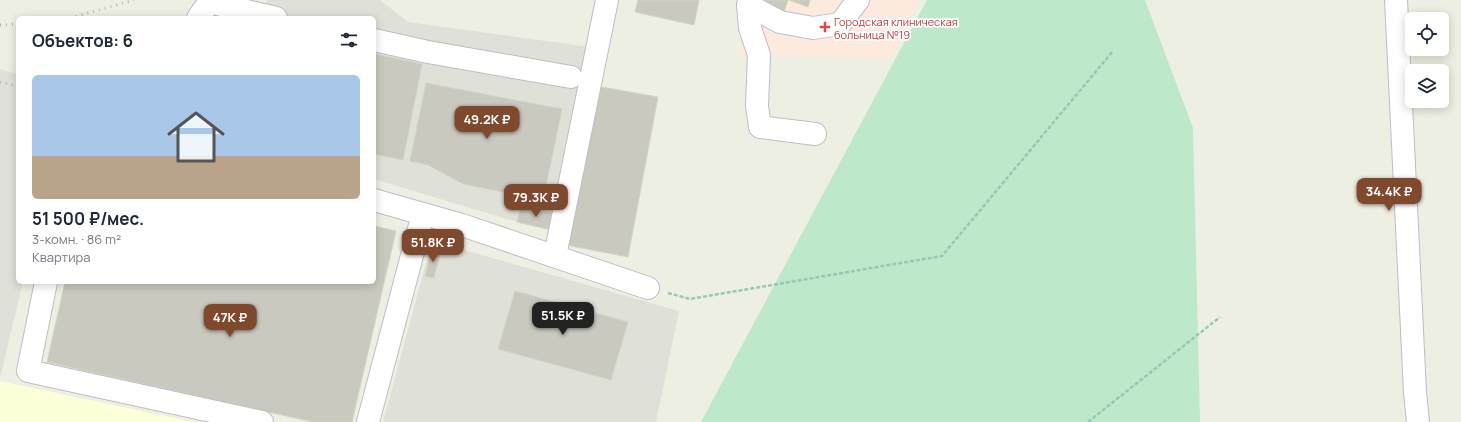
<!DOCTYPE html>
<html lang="ru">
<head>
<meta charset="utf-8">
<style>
	body { margin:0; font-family:Manrope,sans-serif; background:#f2f2f3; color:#1f2937; height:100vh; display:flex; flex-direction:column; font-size:15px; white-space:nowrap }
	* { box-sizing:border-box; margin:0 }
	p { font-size:13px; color:#747a83 }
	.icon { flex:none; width:22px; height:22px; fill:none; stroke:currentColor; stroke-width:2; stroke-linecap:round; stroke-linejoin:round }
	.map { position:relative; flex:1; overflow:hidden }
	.side { position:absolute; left:16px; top:16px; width:360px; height:268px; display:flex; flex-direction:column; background:#fff; border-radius:6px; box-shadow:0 2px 10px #0003 }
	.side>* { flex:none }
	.fabs { position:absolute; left:1405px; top:12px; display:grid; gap:8px }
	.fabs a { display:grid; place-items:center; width:44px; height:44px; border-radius:6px; background:#fff; box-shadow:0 2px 10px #0003; font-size:20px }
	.price { position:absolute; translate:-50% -34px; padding:0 9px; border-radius:8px; background:#7f492e; color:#fff; font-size:13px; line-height:26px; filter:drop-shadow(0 1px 2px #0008) }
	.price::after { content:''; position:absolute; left:50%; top:24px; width:12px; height:9px; margin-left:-6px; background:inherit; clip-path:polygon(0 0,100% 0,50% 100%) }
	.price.selected { background:#222; color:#fff }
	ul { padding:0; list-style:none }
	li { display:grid; align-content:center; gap:8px; height:212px; padding:0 16px }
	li+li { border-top:1px solid #e0e1e3 }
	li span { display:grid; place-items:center; height:124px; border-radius:6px; color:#555 }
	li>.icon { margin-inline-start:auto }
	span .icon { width:72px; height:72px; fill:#fffc; stroke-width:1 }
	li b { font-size:17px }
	h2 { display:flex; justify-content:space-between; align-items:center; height:48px; padding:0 16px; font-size:17px }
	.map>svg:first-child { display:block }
	.commercial { fill:#fdffd8 }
	.industrial { fill:#dfe0d7 }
	.medical { fill:#fdeade }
	.green { fill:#bde8ca }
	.building { fill:#cac9c0; stroke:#d4d4c1 }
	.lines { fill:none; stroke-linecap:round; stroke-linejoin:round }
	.minor-casing { stroke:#bdbec5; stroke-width:24 }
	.path { stroke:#95c9b4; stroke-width:2.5; stroke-dasharray:4 2; stroke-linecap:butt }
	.minor { stroke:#fff; stroke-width:22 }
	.rail { stroke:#b8b8b9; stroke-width:3; stroke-dasharray:1 5; stroke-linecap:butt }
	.health-dot { fill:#e0444e; stroke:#fff; stroke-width:1.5 }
	.labels { text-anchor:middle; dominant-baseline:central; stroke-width:3.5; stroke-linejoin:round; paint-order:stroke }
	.health-label { font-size:11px; fill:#be3a42; stroke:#fff; text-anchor:start }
</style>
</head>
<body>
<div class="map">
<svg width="1461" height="422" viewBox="0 0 1461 422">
	<rect width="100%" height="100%" fill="#eeefe3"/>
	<path class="commercial" d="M 0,381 L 194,422 L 0,422 Z"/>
	<g class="industrial">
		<path d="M 268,0 L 380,0 L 408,22 L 589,47 L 551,230 L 517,222 L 374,179 L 374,18 L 251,18 Z"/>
		<path d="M 0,69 L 18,74 L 18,282 L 23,282 L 0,378 Z"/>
		<path d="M 432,241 L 679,311 L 656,422 L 383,422 Z"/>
	</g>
	<path class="medical" d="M 750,0 L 918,0 L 891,59 L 738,54 Z"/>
	<path class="green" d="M 927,0 L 1145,0 L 1193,128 L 1200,422 L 701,422 Z"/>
	<g class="building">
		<path d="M 638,0 L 699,0 L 694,25 L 635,12 Z"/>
		<path d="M 766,0 L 788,0 L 784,12 L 764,5 Z"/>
		<path d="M 789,0 L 810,0 L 808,7 Z"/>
		<path d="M 374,54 L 422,64 L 403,160 L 374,154 Z"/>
		<path d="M 426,83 L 562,109 L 543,200 L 463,184 L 428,165 L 410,161 Z"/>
		<path d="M 596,86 L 658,97 L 628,257 L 566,245 Z"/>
		<path d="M 521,206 L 555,214 L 551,230 L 517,222 Z"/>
		<path d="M 374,226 L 396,231 L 352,422 L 313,422 L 47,362 L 65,282 L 374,282 Z"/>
		<path d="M 432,248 L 441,250 L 434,278 L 425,276 Z"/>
		<path d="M 515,291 L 628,322 L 611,380 L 498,349 Z"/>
	</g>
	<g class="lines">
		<g class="minor-casing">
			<g id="minor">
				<path d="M 750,0 L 748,5 L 750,28 L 759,55 L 757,106 L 760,127 L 815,134"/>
				<path d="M 1396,0 L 1415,392 L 1418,422"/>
				<path d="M 209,2 L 276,18"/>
				<path d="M 748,5 L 780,22 L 813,28 L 840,24 L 858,0"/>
				<path d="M 198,18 L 209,2 L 208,0"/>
				<path d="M 374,40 L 428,52 L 571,77"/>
				<path d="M 374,200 L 462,225 L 648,288"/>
				<path d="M 555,256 L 607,0"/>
				<path d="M 46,282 L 28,371 L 262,422"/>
				<path d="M 368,422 L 423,214"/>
			</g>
		</g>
		<g class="path">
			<path d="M 668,293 L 690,299 L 942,256 L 1113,51"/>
			<path d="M 1088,422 L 1220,317"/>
		</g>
		<use href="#minor" class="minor"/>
		<g class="rail">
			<path d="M 70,18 L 134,0"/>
			<path d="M 0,25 L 18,24"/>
			<path d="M 0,82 L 18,86"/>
		</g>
	</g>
	<path class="health-dot" d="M823 21h4v4h4v4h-4v4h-4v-4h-4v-4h4z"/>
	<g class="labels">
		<g class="health-label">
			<text x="834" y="21">Городская клиническая<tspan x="834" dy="13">больница №19</tspan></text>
		</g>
	</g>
</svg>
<div class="fabs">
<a><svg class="icon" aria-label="locate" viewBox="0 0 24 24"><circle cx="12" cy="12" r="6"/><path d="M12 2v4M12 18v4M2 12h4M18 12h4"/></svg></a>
<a><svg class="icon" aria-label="layers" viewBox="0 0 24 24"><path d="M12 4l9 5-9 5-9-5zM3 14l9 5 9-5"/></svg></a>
</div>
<b class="price" style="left:487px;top:140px">49.2K ₽</b>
<b class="price" style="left:1389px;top:212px">34.4K ₽</b>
<b class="price" style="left:536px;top:218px">79.3K ₽</b>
<b class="price" style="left:433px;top:263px">51.8K ₽</b>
<b class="price selected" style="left:563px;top:336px">51.5K ₽</b>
<b class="price" style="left:230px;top:338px">47K ₽</b>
<section class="side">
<h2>Объектов: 6<svg class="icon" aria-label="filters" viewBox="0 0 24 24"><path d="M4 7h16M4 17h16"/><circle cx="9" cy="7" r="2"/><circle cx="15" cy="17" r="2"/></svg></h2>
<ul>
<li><span style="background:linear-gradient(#a9c7e8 65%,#b9a48a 0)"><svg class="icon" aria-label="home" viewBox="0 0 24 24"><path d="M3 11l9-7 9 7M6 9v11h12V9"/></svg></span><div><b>51 500 ₽/мес.</b><p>3-комн. · 86 m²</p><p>Квартира</p></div></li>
</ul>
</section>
</div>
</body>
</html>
